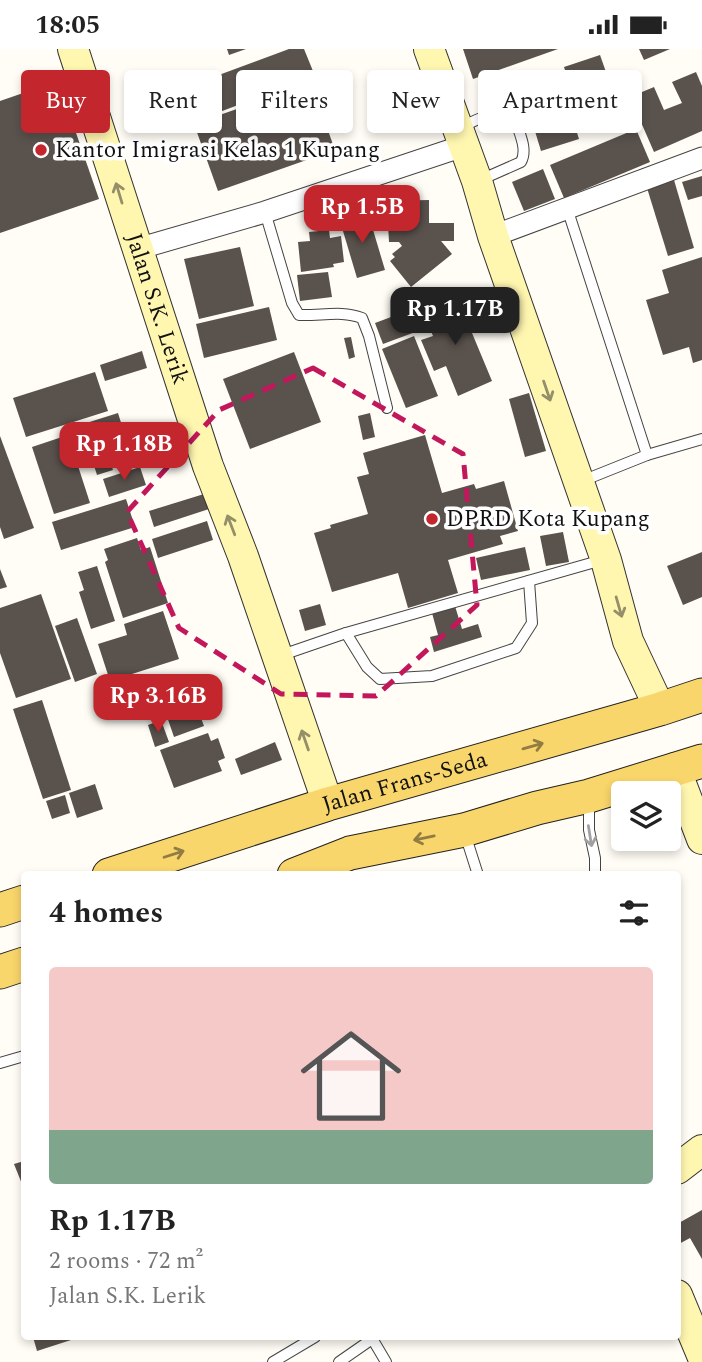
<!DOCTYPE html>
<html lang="en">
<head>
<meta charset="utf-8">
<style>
	body { margin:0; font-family:Spectral,serif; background:#f2f2f2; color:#222; height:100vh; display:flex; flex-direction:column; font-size:26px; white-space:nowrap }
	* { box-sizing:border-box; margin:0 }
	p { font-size:23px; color:#767676 }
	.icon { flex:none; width:38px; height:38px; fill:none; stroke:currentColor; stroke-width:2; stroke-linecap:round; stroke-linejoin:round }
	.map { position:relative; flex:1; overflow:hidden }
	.side { position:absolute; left:21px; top:822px; width:660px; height:469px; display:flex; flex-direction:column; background:#fff; border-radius:7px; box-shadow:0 4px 10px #0003 }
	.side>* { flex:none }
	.guide { position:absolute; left:21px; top:21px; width:662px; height:63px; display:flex; gap:14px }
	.buttons { position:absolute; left:611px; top:732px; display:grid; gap:14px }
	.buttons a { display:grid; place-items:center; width:70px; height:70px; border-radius:7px; background:#fff; box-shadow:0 4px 10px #0003; font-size:35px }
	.price { position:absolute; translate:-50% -60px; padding:0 16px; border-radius:14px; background:#c4262e; color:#fff; font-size:23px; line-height:46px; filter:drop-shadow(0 2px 4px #0008) }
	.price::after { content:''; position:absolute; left:50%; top:42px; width:21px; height:16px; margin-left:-10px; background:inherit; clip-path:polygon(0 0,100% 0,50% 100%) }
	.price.on { background:#222; color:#fff }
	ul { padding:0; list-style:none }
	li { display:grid; align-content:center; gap:14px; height:371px; padding:0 28px }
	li+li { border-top:2px solid #e0e0e0 }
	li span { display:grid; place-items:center; height:217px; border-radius:7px; color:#555 }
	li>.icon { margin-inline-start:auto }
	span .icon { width:126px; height:126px; fill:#fffc; stroke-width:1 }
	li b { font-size:30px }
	h2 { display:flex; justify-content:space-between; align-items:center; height:84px; padding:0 28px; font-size:30px }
	.tag { padding:0 24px; border-radius:7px; background:#fff; box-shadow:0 4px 10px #0003; font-size:24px; line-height:63px }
	.tag.on { background:#c4262e; color:#fff }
	.status { display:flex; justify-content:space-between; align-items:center; height:49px; padding:0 35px; background:#fff; direction:ltr }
	.status svg { height:19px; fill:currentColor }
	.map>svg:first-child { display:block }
	.building { fill:#5a524d }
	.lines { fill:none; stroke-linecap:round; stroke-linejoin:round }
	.lane-casing { stroke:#444; stroke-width:12 }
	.street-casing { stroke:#444; stroke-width:23 }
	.secondary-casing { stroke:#333; stroke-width:32 }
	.primary-casing { stroke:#222; stroke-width:35 }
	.lane { stroke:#fff; stroke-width:10 }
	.street { stroke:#fff; stroke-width:21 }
	.secondary { stroke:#fff6b0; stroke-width:30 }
	.primary { stroke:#f9d66b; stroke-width:33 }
	.oneway { stroke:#948f68 }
	.oneway2 { stroke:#917d42 }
	.oneway3 { stroke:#a0a0a0 }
	.marked { fill:none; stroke:#c2185b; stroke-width:5; stroke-dasharray:14 9; stroke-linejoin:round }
	.poi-dot { fill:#c4262e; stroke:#fff; stroke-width:2.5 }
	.labels { text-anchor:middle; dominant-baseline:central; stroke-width:7; stroke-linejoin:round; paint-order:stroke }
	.poi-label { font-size:23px; fill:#111; stroke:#fff; text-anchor:start }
	.street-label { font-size:23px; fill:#111; stroke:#fff }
</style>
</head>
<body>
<div class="status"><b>18:05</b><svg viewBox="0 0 49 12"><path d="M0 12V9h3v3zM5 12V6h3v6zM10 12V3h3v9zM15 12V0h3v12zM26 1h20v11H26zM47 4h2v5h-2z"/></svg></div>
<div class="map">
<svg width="702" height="1313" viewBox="0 0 702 1313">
	<rect width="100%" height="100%" fill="#fffdf5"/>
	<g class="building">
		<path d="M 227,0 L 246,0 L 229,6 Z"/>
		<path d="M 289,0 L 304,0 L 315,27 L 201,70 L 189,37 Z"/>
		<path d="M 463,0 L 558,0 L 473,30 Z"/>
		<path d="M 639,0 L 670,0 L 644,11 Z"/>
		<path d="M 600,6 L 612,40 L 575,52 L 564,18 Z"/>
		<path d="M 558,22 L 579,90 L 541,102 L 520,33 Z"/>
		<path d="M 696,23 L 702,37 L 702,82 L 654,103 L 630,48 L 654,38 L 664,61 L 682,54 L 672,33 Z"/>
		<path d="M 58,32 L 99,150 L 0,184 L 0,52 Z"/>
		<path d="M 311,34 L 335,101 L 218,142 L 194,75 Z"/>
		<path d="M 636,80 L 650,113 L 564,149 L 550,116 Z"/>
		<path d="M 543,120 L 555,150 L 524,162 L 512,133 Z"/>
		<path d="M 702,127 L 702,147 L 688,151 L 682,133 Z"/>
		<path d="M 674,131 L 694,199 L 668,207 L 647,139 Z"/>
		<path d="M 429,151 L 429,174 L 454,174 L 454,192 L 441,192 L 452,205 L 411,238 L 390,212 L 395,208 L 392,205 L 402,197 L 399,193 L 389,193 L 388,175 L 378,175 L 378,152 Z"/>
		<path d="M 368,164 L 385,221 L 357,229 L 340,172 Z"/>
		<path d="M 329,181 L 330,189 L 341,187 L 344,213 L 333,215 L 334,218 L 301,223 L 298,193 L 310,192 L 309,183 Z"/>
		<path d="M 240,198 L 254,257 L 199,270 L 184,210 Z"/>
		<path d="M 702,208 L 702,311 L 693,314 L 689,298 L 663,306 L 646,251 L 669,244 L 662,221 Z"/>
		<path d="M 328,223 L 332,248 L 300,252 L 297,226 Z"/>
		<path d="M 457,248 L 492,332 L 458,347 L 446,317 L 434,322 L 421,291 L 433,287 L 423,263 Z"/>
		<path d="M 269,258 L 277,291 L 204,309 L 196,275 Z"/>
		<path d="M 410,261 L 418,282 L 383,295 L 375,274 Z"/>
		<path d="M 414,287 L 438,347 L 406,359 L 382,300 Z"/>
		<path d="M 351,288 L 355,308 L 349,310 L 344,289 Z"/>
		<path d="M 142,302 L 147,319 L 105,332 L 100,316 Z"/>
		<path d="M 294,303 L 321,373 L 250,400 L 223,330 Z"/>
		<path d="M 95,323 L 108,362 L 26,388 L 13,349 Z"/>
		<path d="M 529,344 L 546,402 L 525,408 L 509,350 Z"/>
		<path d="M 118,364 L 124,383 L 86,395 L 80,376 Z"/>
		<path d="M 370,364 L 375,388 L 363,391 L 358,367 Z"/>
		<path d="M 68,386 L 90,454 L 54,465 L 32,398 Z"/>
		<path d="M 425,386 L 442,444 L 474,435 L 476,440 L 504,432 L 518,482 L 500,487 L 503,495 L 448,511 L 458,544 L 408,559 L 398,524 L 332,543 L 314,484 L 331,479 L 330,476 L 368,465 L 357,428 L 369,425 L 363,404 Z"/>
		<path d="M 0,387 L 34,479 L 4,490 L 0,478 Z"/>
		<path d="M 105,396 L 113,421 L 97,426 L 89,401 Z"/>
		<path d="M 140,418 L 146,436 L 109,448 L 103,430 Z"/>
		<path d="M 204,445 L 209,460 L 154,478 L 149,462 Z"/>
		<path d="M 126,450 L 135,478 L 61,501 L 52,473 Z"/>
		<path d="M 207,472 L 213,491 L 158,509 L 152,490 Z"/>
		<path d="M 563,483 L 569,513 L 546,517 L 540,487 Z"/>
		<path d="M 137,489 L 141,501 L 150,498 L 168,554 L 123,569 L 105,513 L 108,511 L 104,500 Z"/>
		<path d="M 525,498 L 530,521 L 481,531 L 476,509 Z"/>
		<path d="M 702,503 L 702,548 L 683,556 L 667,517 Z"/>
		<path d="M 97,517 L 115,572 L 91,580 L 79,543 L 84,541 L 78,523 Z"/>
		<path d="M 0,520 L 7,538 L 0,540 Z"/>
		<path d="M 41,545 L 71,630 L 16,649 L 0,604 L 0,559 Z"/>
		<path d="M 320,555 L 326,576 L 305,582 L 299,561 Z"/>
		<path d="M 455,557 L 462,580 L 478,575 L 482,588 L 434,603 L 430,588 L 438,586 L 432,564 Z"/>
		<path d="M 163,562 L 179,610 L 110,632 L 98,595 L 127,586 L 124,575 Z"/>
		<path d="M 77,569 L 97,625 L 75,633 L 55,577 Z"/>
		<path d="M 151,633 L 159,655 L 146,659 L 139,637 Z"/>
		<path d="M 192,642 L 194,649 L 205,645 L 212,665 L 201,669 L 204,677 L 174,688 L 162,653 Z"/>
		<path d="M 42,651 L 71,741 L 43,750 L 13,660 Z"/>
		<path d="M 161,671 L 169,693 L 155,698 L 148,676 Z"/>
		<path d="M 208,684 L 211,692 L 218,689 L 225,709 L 218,712 L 222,722 L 174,739 L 160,701 Z"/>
		<path d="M 275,693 L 282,711 L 241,726 L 235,710 Z"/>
		<path d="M 95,735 L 103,760 L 77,769 L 69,744 Z"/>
		<path d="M 65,746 L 70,764 L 52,770 L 46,752 Z"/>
		<path d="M 24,1112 L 24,1140 L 14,1115 Z"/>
		<path d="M 702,1161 L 702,1210 L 690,1189 L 677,1196 L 677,1175 Z"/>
		<path d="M 33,1288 L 70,1288 L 71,1291 L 37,1302 Z"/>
	</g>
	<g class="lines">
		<g class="lane-casing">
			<g id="lane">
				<path d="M 460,79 C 475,71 499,58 515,70 C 519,84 528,100 521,113 L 478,132"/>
				<path d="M 567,159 L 647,406"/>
				<path d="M 265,163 L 292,254 L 299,266 C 321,267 342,261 362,269 L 369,287 L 387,359"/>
				<path d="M 582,432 L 647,406 L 702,390"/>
				<path d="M 346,584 L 367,618 L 380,630 L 432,627 L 516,599 L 532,574 L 529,532"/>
				<path d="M 279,607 L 346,584 L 602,511"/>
				<path d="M 589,750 L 589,781 L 595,809 L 595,826"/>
				<path d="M 465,785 L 478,826"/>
				<path d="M 0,1014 L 24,1007"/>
				<path d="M 373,1291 L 386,1313"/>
				<path d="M 273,1313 L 315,1288"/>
				<path d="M 339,1313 L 375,1288"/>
			</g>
		</g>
		<g class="street-casing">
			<g id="street">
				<path d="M 493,187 L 702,109"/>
				<path d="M 137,200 L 265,163 L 463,97"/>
			</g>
		</g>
		<g class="secondary-casing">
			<g id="secondary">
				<path id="s1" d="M 73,0 L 208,417 L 243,507 L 328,755"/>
				<path d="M 429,0 L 477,132 L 493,187 L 606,511 L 628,592 L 660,660"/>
				<path d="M 675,719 L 702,790"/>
				<path d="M 677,1120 L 702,1101"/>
				<path d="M 677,1246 L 702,1306"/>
			</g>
		</g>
		<g class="primary-casing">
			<g id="primary">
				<path id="s2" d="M 109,826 L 328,755 L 660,660 L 702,646"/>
				<path d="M 294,826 L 350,804 L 464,781 L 537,759 L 589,747 L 702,712"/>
				<path d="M 0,861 L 24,853"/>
				<path d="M 0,923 L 24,915"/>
			</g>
		</g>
		<use href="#lane" class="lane"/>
		<use href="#street" class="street"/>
		<use href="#secondary" class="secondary"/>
		<use href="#primary" class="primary"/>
	</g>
	<defs><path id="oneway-shaft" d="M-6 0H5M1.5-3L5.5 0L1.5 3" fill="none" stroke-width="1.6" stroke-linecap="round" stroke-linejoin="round" transform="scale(1.75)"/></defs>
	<g class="oneway">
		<use href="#oneway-shaft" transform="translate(119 144) rotate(-107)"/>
		<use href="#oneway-shaft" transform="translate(547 342) rotate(71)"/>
		<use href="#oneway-shaft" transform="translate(231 476) rotate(-111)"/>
		<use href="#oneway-shaft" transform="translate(619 558) rotate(74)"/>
		<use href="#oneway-shaft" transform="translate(305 691) rotate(-109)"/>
	</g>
	<g class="oneway2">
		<use href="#oneway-shaft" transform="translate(533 697) rotate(-16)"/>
		<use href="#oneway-shaft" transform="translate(424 789) rotate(168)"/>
		<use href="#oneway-shaft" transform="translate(174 805) rotate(-18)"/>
	</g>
	<use class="oneway3" href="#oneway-shaft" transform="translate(590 787) rotate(81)"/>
	<path class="marked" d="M 313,319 L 463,405 L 477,556 L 376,647 L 281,645 L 179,579 L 127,463 L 219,361 Z"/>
	<g class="poi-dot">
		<circle cx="41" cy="101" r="7"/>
		<circle cx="432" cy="470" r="7"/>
	</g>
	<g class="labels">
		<g class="poi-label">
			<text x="55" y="101">Kantor Imigrasi Kelas 1 Kupang</text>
			<text x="446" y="470">DPRD Kota Kupang</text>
		</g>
		<g class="street-label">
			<text stroke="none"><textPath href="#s1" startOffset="273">Jalan S.K. Lerik</textPath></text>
			<text stroke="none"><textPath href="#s2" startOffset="310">Jalan Frans-Seda</textPath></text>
		</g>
	</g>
</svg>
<div class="buttons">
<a><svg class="icon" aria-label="layers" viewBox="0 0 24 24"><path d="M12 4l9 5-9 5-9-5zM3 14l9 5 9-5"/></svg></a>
</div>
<b class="price" style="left:362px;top:196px">Rp 1.5B</b>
<b class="price on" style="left:455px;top:298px">Rp 1.17B</b>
<b class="price" style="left:124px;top:433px">Rp 1.18B</b>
<b class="price" style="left:158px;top:685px">Rp 3.16B</b>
<div class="guide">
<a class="tag on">Buy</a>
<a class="tag">Rent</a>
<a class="tag">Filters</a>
<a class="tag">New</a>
<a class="tag">Apartment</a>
</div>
<section class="side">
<h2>4 homes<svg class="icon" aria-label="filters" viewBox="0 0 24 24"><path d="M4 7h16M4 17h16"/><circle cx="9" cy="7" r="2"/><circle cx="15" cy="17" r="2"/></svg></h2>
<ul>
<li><span style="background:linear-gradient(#f6c9c9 75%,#7fa58c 0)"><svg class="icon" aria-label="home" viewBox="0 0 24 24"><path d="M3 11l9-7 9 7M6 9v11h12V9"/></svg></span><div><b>Rp 1.17B</b><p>2 rooms · 72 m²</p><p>Jalan S.K. Lerik</p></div></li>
</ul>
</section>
</div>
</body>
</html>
